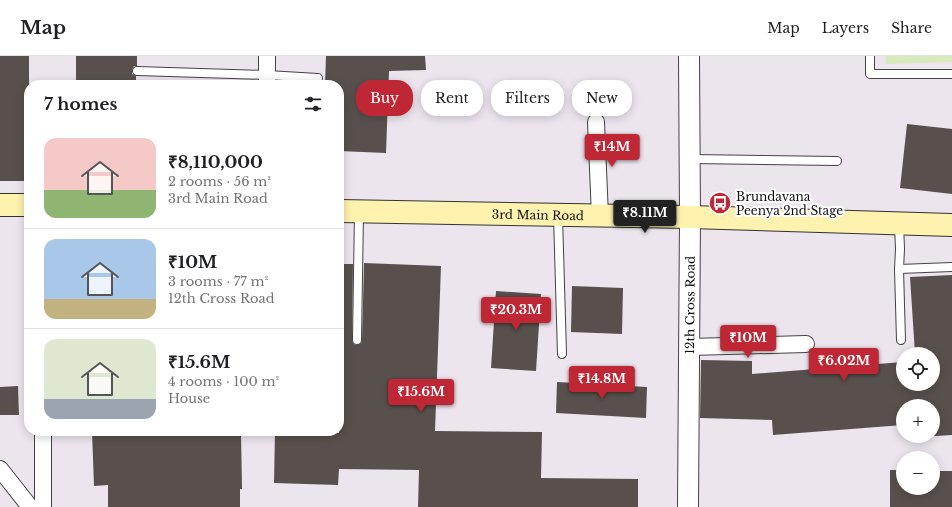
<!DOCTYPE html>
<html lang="en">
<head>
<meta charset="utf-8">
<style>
	body { margin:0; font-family:"Libre Baskerville",serif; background:#f6f6f6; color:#202124; height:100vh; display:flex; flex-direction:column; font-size:15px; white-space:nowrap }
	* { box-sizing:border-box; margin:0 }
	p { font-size:13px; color:#757577 }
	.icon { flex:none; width:22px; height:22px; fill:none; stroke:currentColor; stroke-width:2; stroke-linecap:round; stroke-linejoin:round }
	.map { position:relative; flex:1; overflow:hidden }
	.drawer { position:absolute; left:24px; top:24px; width:320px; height:356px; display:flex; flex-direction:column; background:#fff; border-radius:16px; box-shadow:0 2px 10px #0003 }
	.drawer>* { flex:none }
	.guide { position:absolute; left:356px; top:24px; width:380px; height:36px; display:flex; gap:8px }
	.buttons { position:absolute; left:896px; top:291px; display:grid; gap:8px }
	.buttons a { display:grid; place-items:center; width:44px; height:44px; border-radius:50%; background:#fff; box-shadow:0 2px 10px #0003; font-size:20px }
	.price { position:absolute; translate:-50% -34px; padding:0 9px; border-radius:4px; background:#c02735; color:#fff; font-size:13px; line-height:26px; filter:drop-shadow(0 1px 2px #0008) }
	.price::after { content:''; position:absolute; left:50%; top:24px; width:12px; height:9px; margin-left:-6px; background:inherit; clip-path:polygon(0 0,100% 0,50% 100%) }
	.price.active { background:#222; color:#fff }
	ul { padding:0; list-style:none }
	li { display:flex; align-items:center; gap:12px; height:100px; padding:0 20px }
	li+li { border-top:1px solid #e0e0e0 }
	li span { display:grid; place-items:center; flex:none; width:112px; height:80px; border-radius:12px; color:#555 }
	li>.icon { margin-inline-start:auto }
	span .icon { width:48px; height:48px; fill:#fffc; stroke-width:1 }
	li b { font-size:17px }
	h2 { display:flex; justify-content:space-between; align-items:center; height:48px; padding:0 20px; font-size:17px }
	.pill { padding:0 14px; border-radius:16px; background:#fff; box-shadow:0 2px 10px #0003; font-size:14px; line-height:36px }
	.pill.active { background:#c02735; color:#fff }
	header { display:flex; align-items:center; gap:24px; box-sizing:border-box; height:56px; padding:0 20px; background:#fff; border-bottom:1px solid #e0e0e0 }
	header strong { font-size:19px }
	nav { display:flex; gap:22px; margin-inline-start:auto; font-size:14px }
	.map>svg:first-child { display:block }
	.industrial { fill:#ece5ee; fill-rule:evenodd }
	.green { fill:#d6eabb }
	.building { fill:#58504c }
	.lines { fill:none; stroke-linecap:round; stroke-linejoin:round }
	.service-casing { stroke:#434343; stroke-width:10 }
	.minor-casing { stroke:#434343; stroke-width:18 }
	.tertiary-casing { stroke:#434343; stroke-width:22 }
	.secondary-casing { stroke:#323232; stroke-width:24 }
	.service { stroke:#fff; stroke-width:8 }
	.minor { stroke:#fff; stroke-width:16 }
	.tertiary { stroke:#fff; stroke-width:20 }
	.secondary { stroke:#fef2ae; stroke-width:22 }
	.labels { text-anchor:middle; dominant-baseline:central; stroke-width:4; stroke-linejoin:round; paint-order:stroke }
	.poi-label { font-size:12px; fill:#101010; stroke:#fff; text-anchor:start }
	.street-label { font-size:12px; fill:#101010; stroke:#fff }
</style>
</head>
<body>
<header>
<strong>Map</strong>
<nav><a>Map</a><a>Layers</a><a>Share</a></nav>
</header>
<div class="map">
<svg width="952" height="451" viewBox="0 0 952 451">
	<rect width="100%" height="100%" fill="#fffcf3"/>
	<path class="industrial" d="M 0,0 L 952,0 L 952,451 L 0,451 ZM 29,29 L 339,29 L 339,375 L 29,375 ZM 903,298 L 933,298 L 933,328 L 903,328 ZM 903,350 L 933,350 L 933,380 L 903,380 ZM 903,402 L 933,402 L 933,432 L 903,432 Z"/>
	<path class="green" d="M 886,0 L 952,0 L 952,6 L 886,8 Z"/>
	<g class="building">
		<rect x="0" y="0" width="29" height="125"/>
		<path d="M 76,0 L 137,0 L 137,10 L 134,10 L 132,14 L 132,18 L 136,20 L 136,29 L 76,29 Z"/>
		<path d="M 326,0 L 425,0 L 426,14 L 389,15 L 386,97 L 339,95 L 339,29 L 325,29 Z"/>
		<path d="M 907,68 L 952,73 L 952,138 L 900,132 Z"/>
		<path d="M 364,207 L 441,210 L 435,375 L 542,376 L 541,422 L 638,423 L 638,451 L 418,451 L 419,414 L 339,413 L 338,429 L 274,427 L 275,375 L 339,377 L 339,208 L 353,208 L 352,284 L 354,288 L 357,289 L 361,287 L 362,284 Z"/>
		<path d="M 952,219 L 952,379 L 920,381 L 920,380 L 933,380 L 933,350 L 903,350 L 903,369 L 773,379 L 772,364 L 700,362 L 701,304 L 752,305 L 752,318 L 903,306 L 903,328 L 933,328 L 933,298 L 915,298 L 910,221 Z"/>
		<path d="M 572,230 L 623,232 L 622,278 L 571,276 Z"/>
		<path d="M 496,235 L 541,238 L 536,315 L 491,312 Z"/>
		<path d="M 557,326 L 647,331 L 646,362 L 556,357 Z"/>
		<path d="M 18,330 L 19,359 L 0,359 L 0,331 Z"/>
		<path d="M 92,375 L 138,375 L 139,377 L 241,377 L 242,433 L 240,433 L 240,451 L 108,451 L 108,429 L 94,430 Z"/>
		<path d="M 890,414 L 903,414 L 903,432 L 933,432 L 933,415 L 952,415 L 952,451 L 890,451 Z"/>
	</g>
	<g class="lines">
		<g class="service-casing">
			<g id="service">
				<path d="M 870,0 L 870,18 L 952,18"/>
				<path d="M 137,15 L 267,19 L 318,22"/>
				<path d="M 690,103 L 837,105"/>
				<path d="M 558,160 L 562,298"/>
				<path d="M 899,168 L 900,193 L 899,213 L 901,284"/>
				<path d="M 899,213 L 952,211"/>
				<path d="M 357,284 L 359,156"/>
			</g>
		</g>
		<g class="minor-casing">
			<g id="minor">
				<path d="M 267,29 L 267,0"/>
				<path d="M 596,66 L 600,160"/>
				<path d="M 689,291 L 806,288"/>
				<path d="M 0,413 L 30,451"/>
				<path d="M 43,451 L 43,375"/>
			</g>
		</g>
		<g class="tertiary-casing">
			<g id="tertiary">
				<path id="s1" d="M 688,451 L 690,161 L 689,0"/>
			</g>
		</g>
		<g class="secondary-casing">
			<g id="secondary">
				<path d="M 0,149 L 29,149"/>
				<path id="s2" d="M 339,155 L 690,161 L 952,169"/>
			</g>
		</g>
		<use href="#service" class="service"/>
		<use href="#minor" class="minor"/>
		<use href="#tertiary" class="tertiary"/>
		<use href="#secondary" class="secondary"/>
	</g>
	<defs>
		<g id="bus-disc" transform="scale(1.15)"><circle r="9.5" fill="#c02735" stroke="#fff"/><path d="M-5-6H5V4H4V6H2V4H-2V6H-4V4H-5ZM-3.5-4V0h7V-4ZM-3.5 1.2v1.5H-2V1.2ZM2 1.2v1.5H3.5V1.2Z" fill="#fff"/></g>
	</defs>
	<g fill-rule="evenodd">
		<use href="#bus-disc" x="720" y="147"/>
	</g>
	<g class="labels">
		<g class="poi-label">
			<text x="736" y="140">Brundavana<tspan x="736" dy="14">Peenya 2nd Stage</tspan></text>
		</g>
		<g class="street-label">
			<text stroke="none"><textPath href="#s2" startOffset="199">3rd Main Road</textPath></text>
			<text stroke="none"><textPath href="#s1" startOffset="202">12th Cross Road</textPath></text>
		</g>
	</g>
</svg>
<div class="buttons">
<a><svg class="icon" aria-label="locate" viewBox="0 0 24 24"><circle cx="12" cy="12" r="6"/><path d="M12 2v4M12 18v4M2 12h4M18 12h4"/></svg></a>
<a>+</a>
<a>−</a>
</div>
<b class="price" style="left:612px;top:112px">₹14M</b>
<b class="price active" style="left:645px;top:178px">₹8.11M</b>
<b class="price" style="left:516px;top:275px">₹20.3M</b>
<b class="price" style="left:748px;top:303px">₹10M</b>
<b class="price" style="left:844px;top:326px">₹6.02M</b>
<b class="price" style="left:602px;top:344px">₹14.8M</b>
<b class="price" style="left:421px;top:357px">₹15.6M</b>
<div class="guide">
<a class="pill active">Buy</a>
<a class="pill">Rent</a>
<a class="pill">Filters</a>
<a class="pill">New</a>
</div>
<section class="drawer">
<h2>7 homes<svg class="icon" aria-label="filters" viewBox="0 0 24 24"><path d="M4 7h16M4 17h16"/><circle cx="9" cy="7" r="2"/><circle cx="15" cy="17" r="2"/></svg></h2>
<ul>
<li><span style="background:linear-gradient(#f6c9c9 65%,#8fb573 0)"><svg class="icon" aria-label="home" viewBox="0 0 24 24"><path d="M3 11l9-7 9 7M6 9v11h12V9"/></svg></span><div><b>₹8,110,000</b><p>2 rooms · 56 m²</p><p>3rd Main Road</p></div></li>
<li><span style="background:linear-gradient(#a9c7e8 75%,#c2b280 0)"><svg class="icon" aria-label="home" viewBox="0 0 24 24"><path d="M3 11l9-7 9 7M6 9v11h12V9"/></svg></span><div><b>₹10M</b><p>3 rooms · 77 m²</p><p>12th Cross Road</p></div></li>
<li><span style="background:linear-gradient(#dfe7d0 75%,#9aa5b1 0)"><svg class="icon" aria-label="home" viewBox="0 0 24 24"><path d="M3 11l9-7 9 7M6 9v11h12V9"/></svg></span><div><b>₹15.6M</b><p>4 rooms · 100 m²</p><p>House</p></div></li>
</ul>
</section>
</div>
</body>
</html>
